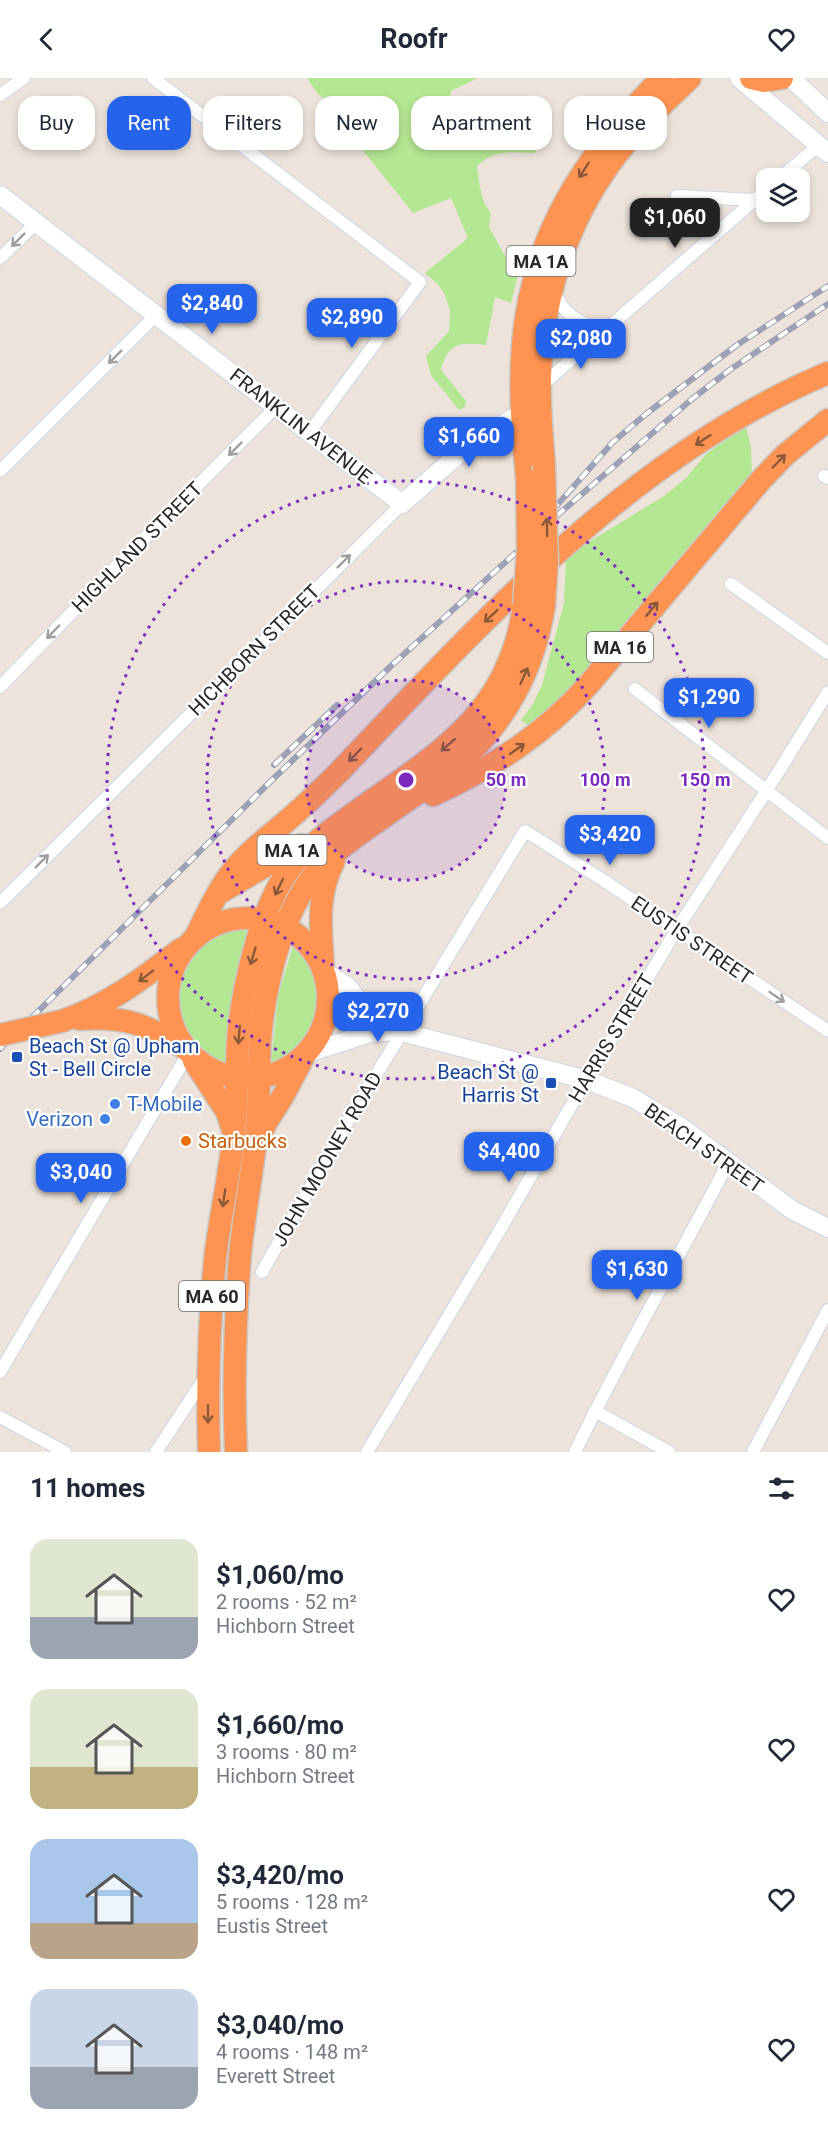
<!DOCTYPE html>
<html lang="en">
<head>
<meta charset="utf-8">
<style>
	body { margin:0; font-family:Roboto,sans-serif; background:#f6f6f7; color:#1f2937; height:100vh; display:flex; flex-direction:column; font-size:22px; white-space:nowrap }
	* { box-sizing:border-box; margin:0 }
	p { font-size:20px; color:#747a83 }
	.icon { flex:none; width:33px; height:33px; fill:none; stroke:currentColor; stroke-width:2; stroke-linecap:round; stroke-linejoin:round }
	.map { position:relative; height:1374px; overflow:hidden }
	.panel { display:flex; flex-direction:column; background:#fff; flex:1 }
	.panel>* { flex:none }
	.guide { position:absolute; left:18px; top:18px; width:792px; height:54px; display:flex; gap:12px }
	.buttons { position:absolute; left:756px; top:90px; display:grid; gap:12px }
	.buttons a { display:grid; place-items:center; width:54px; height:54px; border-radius:12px; background:#fff; box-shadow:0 3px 9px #0003; font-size:30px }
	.price { position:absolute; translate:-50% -51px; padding:0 14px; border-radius:12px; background:#2563eb; color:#fff; font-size:20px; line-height:39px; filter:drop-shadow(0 2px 3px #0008) }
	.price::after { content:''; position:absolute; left:50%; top:36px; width:18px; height:14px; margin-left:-9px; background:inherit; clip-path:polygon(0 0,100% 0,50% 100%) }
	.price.selected { background:#222; color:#fff }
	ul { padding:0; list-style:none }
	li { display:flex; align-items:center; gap:18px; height:150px; padding:0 30px }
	li span { display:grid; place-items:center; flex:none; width:168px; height:120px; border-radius:18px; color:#555 }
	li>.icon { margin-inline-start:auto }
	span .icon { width:72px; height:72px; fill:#fffc; stroke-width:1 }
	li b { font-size:26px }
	h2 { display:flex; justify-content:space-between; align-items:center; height:72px; padding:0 30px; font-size:26px }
	.tag { padding:0 21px; border-radius:18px; background:#fff; box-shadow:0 3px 9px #0003; font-size:21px; line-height:54px }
	.tag.selected { background:#2563eb; color:#fff }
	header { display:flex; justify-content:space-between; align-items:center; height:78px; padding:0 30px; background:#fff; font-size:27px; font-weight:700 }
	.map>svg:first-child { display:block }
	.green { fill:#b4e792 }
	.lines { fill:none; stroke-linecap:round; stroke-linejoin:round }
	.street-casing { stroke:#cfd4e3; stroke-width:14 }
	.secondary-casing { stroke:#cfd4e3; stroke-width:20 }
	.highway-casing { stroke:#c7c7c7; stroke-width:25 }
	.street { stroke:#fff; stroke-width:12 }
	.secondary { stroke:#fff; stroke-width:18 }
	.highway { stroke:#ff9452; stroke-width:22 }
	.rail-casing { stroke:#9ca1b5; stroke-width:6 }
	.rail { stroke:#fff; stroke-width:4; stroke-dasharray:11; stroke-linecap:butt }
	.highway-bridge-casing { stroke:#c7c7c7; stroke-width:25; stroke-linecap:butt }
	.highway-bridge { stroke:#ff9452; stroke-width:22 }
	.oneway { stroke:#89593b }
	.oneway2 { stroke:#9f9f9f }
	.ring { fill:none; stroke:#7b2cbf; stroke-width:3; stroke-dasharray:3 6 }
	.transit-dot { fill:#1a4fb4; stroke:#fff; stroke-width:2 }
	.shop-dot { fill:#3f7fe0; stroke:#fff; stroke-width:2 }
	.food-dot { fill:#e8710a; stroke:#fff; stroke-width:2 }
	.labels { text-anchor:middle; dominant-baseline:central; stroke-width:4.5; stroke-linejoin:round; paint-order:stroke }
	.shield { fill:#fff; stroke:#696969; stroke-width:1.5 }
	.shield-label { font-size:18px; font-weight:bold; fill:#292929 }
	.street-label { font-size:20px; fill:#292929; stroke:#fff }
	.transit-label { font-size:20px; fill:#164399; stroke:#fff; text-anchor:start }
	.shop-label { font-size:20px; fill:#366cbe; stroke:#fff; text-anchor:start }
	.food-label { font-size:20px; fill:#c56008; stroke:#fff; text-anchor:start }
	.centre { fill:#7b2cbf; stroke:#fff; stroke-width:3 }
	.ring-label { font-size:18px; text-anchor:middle; font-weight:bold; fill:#7b2cbf; stroke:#fff; stroke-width:4.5; stroke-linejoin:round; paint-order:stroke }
</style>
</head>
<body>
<header><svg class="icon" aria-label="back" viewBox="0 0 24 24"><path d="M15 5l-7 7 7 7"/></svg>Roofr<svg class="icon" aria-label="heart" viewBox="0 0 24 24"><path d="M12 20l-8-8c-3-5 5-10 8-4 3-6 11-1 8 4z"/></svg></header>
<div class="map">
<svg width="828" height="1374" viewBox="0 0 828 1374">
	<rect width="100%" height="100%" fill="#ede3da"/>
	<g class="green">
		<path d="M 307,0 L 478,0 L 451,13 C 449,21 450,29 453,37 C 456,45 459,57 466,62 C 478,68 519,70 533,70 L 536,73 L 535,75 C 511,75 496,70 477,88 L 480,110 L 485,127 L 491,135 L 489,149 L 511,189 L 521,184 L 511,225 L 495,219 L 486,267 C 461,264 448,264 441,292 L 466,323 L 465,329 L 459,332 L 431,297 L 426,278 L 449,253 L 450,232 L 444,215 L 438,206 L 425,195 L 468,160 L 451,120 L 413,135 L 357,65 L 366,53 L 318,16 Z"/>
		<path d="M 746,348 L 751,370 L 752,400 L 571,612 L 529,648 L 521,642 L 533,626 L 542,607 L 564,525 L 566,478 L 664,418 L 686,400 L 706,376 Z"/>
		<path d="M 242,852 L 250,853 L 235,903 L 225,984 C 215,980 205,976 198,967 C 176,941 173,904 195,878 C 199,873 203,868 208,864 C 219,857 230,854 242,852 Z"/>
		<path d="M 293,868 C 298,873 305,879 309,885 C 324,908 320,943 302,964 C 294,973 282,979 271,985 L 278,918 Z"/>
	</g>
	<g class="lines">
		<g class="street-casing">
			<g id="street">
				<path d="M 153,0 L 420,204 L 309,355"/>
				<path d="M 0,17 L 24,0"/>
				<path d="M 780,100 L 819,67"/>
				<path d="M 677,118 L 755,122"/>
				<path d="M 0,180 L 36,145"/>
				<path d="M 554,212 C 562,237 580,245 603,253"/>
				<path d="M 541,308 L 766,112"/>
				<path d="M 0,393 L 156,237"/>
				<path d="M 824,398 L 828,400"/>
				<path d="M 731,506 L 828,575"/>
				<path d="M 0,609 L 111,494 L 276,329"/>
				<path d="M 635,611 L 828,760"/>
				<path d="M 0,825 L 402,426"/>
				<path d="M 262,1194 L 343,1051 L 525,753 L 603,802 L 828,953"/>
				<path d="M 0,1294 L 189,974"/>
				<path d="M 595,1333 L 669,1374"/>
				<path d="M 0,1339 L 65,1374"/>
				<path d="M 156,1374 L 206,1298"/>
				<path d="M 367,1374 L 500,1152 L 564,1040 L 677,851 L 767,712 L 828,614"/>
				<path d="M 575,1374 C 622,1276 678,1182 728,1085"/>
				<path d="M 753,1374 L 828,1232"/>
			</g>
		</g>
		<g class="secondary-casing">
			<g id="secondary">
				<path d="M 739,0 L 828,75"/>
				<path d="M 791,0 L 828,35"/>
				<path d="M 0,117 L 402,426 L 471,365 L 522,335"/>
				<path d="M 324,893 L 348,909 L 373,941 L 402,954 L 587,1002 L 633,1020 L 681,1049 L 792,1132 L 828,1150"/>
				<path d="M 308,975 L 370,955 L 395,953"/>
			</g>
		</g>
		<g class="highway-casing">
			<g id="highway">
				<path d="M 751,0 L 764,3 L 782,0"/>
				<path d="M 544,387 C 542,358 539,329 540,300 C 542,214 571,131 626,65 C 645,41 669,21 690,0"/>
				<path d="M 527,402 C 523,356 519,311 523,265 C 532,156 587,75 662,0"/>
				<path d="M 433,717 C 494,689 546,655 590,605 L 761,402 L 785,377 L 828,342"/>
				<path d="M 221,814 L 301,767"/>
				<circle cx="248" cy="920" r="80"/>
				<path d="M 195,860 C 207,836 218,810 236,789 C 247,775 262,764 276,752 C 298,734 319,714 339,694 C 483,543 632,377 828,295"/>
				<path d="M 323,888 C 321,852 316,817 334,783"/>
				<path d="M 79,941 C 129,938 143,946 186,971"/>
				<path d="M 62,943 C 109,927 143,900 181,871"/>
				<path d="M 194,983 L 227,1034 L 232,1050"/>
				<path d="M 260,1059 L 266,1045 L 283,1018 L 303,980"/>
				<path d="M 209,1374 C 207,1310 209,1245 215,1181 C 220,1138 230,1096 234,1053 C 238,1022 236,992 238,961 C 242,913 259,836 286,796 C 301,773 328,754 350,738 C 433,678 509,639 524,527"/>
				<path d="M 236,1374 C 233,1308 235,1243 240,1177 C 244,1137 252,1098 256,1058 C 260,1027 258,995 260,963 C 264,912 279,846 309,803 C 328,776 358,757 385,738 C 408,721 433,706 455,688 C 505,647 534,591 544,528"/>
			</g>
		</g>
		<use href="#street" class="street"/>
		<use href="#secondary" class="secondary"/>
		<use href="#highway" class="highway"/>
		<g class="rail-casing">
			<g id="rail">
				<path d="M 551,434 L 613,364 L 646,336 L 737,267 L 828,208"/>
				<path d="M 274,687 L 337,627"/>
				<path d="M 0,971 L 270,704 L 392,587 L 553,441 L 692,321 L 731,291 L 828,226"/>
			</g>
		</g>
		<use href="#rail" class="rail"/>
		<g class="highway-bridge-casing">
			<g id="highway-bridge">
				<path d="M 544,387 L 547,484 L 544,528"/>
				<path d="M 524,527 L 528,471 L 527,402"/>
				<path d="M 0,957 L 62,943"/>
			</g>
		</g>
		<use href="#highway-bridge" class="highway-bridge"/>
	</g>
	<defs><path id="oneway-shaft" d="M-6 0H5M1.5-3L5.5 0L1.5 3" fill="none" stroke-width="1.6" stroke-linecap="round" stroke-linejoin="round" transform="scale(1.5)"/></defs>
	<g class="oneway">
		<use href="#oneway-shaft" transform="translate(584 92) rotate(123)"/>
		<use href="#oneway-shaft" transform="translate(703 362) rotate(147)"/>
		<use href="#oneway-shaft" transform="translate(779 383) rotate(-46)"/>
		<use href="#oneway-shaft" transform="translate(547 449) rotate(-91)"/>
		<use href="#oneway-shaft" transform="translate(652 531) rotate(-50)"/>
		<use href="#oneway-shaft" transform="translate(491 538) rotate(137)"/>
		<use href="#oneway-shaft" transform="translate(524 598) rotate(-66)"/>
		<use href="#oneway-shaft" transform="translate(448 667) rotate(139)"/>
		<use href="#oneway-shaft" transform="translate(517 671) rotate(-35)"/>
		<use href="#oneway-shaft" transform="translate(355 677) rotate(134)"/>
		<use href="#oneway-shaft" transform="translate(279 809) rotate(116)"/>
		<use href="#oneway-shaft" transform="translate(253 878) rotate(107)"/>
		<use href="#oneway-shaft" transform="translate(146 898) rotate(142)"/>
		<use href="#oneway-shaft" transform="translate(239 957) rotate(95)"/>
		<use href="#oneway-shaft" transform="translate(224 1120) rotate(98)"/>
		<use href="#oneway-shaft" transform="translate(208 1336) rotate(90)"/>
	</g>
	<g class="oneway2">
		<use href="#oneway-shaft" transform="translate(18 162) rotate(135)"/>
		<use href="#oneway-shaft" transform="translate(115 279) rotate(135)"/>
		<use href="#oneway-shaft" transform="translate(235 371) rotate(135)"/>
		<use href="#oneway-shaft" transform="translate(344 483) rotate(-45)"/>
		<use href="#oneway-shaft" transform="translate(53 554) rotate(134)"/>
		<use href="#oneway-shaft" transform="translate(42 783) rotate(-45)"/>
		<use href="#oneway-shaft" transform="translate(777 919) rotate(34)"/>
	</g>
	<circle cx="406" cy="702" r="100" fill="#7b2cbf" fill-opacity=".12"/>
	<g class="ring">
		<circle cx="406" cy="702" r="100"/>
		<circle cx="406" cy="702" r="199"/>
		<circle cx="406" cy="702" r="299"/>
	</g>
	<g class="transit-dot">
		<rect x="11" y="973" width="12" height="12" rx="3"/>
		<rect x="545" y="999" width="12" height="12" rx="3"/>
	</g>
	<g class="shop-dot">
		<circle cx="115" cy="1026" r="6"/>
		<circle cx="105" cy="1041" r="6"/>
	</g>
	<circle class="food-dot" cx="186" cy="1063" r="6"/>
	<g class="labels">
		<g class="shield">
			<rect x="506.5" y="168" width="69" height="30" rx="4.5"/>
			<rect x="587" y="554" width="66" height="30" rx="4.5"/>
			<rect x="257.5" y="757" width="69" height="30" rx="4.5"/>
			<rect x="179" y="1203" width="66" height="30" rx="4.5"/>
		</g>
		<g class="shield-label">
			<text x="541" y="183">MA 1A</text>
			<text x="620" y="569">MA 16</text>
			<text x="292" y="772">MA 1A</text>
			<text x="212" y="1218">MA 60</text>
		</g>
		<g class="street-label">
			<text transform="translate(301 348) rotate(38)">FRANKLIN AVENUE</text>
			<text transform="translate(137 469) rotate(-45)">HIGHLAND STREET</text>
			<text transform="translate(254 572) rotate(-45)">HICHBORN STREET</text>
			<text transform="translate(692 862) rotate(34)">EUSTIS STREET</text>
			<text transform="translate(611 960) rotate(-59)">HARRIS STREET</text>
			<text transform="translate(704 1070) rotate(35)">BEACH STREET</text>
			<text transform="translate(327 1081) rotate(-60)">JOHN MOONEY ROAD</text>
		</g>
		<g class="transit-label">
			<text x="29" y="968">Beach St @ Upham<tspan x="29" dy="23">St - Bell Circle</tspan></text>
			<text x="539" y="994" text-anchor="end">Beach St @<tspan x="539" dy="23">Harris St</tspan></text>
		</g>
		<g class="shop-label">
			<text x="127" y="1026">T-Mobile</text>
			<text x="93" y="1041" text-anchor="end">Verizon</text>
		</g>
		<g class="food-label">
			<text x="198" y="1063">Starbucks</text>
		</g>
	</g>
	<circle cx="406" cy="702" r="9" class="centre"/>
	<g class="ring-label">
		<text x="506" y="708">50 m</text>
		<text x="605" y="708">100 m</text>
		<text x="705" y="708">150 m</text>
	</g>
</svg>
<div class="buttons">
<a><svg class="icon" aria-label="layers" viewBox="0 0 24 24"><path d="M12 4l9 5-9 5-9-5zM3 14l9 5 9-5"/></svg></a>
</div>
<b class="price selected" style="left:675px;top:171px">$1,060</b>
<b class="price" style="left:212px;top:257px">$2,840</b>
<b class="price" style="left:352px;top:271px">$2,890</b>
<b class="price" style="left:581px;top:292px">$2,080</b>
<b class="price" style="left:469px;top:390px">$1,660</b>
<b class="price" style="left:709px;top:651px">$1,290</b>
<b class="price" style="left:610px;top:788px">$3,420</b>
<b class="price" style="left:378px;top:965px">$2,270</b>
<b class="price" style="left:509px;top:1105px">$4,400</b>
<b class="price" style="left:81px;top:1126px">$3,040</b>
<b class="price" style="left:637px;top:1223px">$1,630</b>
<div class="guide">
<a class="tag">Buy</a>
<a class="tag selected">Rent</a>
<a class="tag">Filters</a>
<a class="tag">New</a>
<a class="tag">Apartment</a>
<a class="tag">House</a>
</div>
</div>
<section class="panel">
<h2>11 homes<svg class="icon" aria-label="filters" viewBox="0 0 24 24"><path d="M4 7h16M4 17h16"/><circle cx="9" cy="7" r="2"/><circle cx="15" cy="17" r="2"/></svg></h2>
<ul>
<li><span style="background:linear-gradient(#dfe7d0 65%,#9aa5b1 0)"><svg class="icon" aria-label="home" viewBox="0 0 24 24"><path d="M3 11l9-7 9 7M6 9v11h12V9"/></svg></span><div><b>$1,060/mo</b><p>2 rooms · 52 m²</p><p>Hichborn Street</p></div><svg class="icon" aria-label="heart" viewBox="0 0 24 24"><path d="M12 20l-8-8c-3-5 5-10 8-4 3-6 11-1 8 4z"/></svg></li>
<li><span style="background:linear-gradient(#dfe7d0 65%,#c2b280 0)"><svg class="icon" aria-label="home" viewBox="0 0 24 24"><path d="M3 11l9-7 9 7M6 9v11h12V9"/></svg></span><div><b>$1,660/mo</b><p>3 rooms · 80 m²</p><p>Hichborn Street</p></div><svg class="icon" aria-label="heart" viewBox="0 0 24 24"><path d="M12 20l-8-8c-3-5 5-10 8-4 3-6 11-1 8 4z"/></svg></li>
<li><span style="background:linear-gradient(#a9c7e8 70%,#b9a48a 0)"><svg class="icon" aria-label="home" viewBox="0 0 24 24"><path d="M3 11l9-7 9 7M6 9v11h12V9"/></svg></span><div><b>$3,420/mo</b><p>5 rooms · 128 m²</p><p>Eustis Street</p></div><svg class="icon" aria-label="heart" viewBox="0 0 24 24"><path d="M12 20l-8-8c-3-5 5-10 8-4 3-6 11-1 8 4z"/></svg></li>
<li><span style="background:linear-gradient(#c9d6e8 65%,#9aa5b1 0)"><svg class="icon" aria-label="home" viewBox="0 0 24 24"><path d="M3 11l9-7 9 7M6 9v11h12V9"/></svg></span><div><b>$3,040/mo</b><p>4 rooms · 148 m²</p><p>Everett Street</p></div><svg class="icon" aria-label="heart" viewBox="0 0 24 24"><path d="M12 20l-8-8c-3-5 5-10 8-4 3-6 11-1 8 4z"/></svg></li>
</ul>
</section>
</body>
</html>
